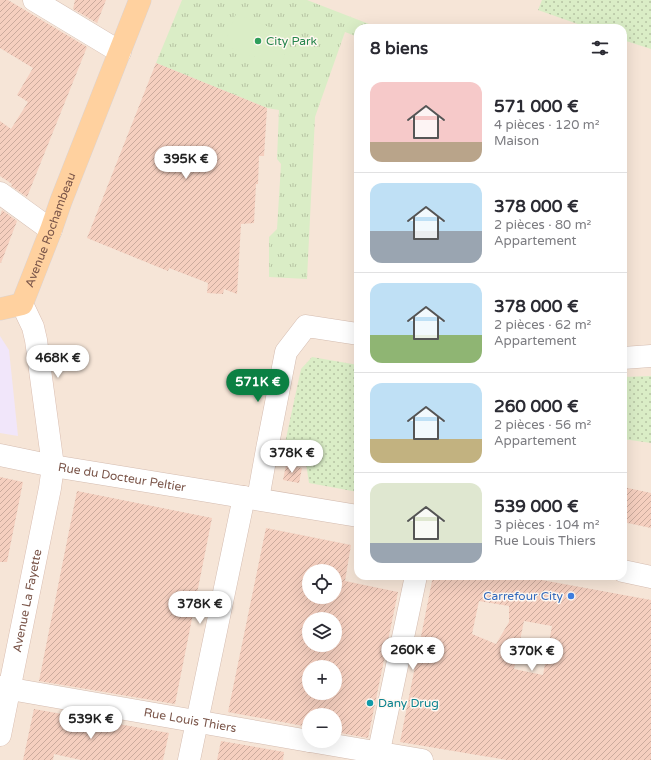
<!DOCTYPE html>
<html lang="fr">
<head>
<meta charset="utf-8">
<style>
	body { margin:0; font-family:"Varela Round",sans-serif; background:#f7f7f7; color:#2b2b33; height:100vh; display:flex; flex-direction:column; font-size:15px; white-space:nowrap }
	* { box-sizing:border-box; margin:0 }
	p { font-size:13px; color:#7c7c81 }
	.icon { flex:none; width:22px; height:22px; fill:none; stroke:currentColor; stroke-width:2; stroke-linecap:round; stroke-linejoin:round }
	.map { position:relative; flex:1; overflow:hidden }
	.panel { position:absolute; left:354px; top:24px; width:273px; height:556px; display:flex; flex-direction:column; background:#fff; border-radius:12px; box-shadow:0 4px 16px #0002 }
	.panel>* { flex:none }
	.fabs { position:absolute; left:302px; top:564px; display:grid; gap:8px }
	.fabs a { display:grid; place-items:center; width:40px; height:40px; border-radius:50%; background:#fff; box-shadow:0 4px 16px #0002; font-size:20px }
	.price { position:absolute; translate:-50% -34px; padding:0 9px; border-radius:14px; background:#fff; color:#222; font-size:13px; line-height:26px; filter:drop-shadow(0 1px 2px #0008) }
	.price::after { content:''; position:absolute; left:50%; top:24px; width:12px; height:9px; margin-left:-6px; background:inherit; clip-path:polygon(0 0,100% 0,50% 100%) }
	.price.selected { background:#0b8043; color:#fff }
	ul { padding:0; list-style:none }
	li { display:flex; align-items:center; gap:12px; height:100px; padding:0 16px }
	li+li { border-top:1px solid #e1e1e2 }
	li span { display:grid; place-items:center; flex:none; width:112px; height:80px; border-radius:12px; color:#555 }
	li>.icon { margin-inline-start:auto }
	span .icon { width:48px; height:48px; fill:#fffc; stroke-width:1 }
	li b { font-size:17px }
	h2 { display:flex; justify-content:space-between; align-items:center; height:48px; padding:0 16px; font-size:17px }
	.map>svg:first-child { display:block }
	.residential { fill:#f6e5d7; fill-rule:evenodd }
	.education { fill:#f1e6fa }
	.grass { fill:url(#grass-tufts) }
	.park { fill:url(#park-dots) }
	.pitch { fill:#daedc6 }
	.building { fill:url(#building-hatch); fill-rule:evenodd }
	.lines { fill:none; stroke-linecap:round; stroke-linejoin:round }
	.street-casing { stroke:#d4bcb0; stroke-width:23 }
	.secondary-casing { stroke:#d9bdb0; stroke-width:23 }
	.primary-casing { stroke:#ddd3d0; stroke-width:23 }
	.street { stroke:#fff; stroke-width:22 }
	.secondary { stroke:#fff; stroke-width:22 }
	.primary { stroke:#ffd19f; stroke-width:22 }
	.leisure-dot { fill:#2e9e5b; stroke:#fff8f1; stroke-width:1.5 }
	.shop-dot { fill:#3f7fe0; stroke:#fff8f1; stroke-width:1.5 }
	.culture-dot { fill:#0f9aa8; stroke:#fff8f1; stroke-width:1.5 }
	.labels { text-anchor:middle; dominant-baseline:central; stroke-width:3; stroke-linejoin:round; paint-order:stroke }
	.leisure-label { font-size:12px; fill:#27864d; stroke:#fff8f1; text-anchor:start }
	.street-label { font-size:12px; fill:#7b564a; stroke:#fff8f1 }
	.shop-label { font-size:12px; fill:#366cbe; stroke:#fff8f1; text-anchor:end }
	.culture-label { font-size:12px; fill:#0d838f; stroke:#fff8f1; text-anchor:start }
</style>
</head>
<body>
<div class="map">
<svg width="651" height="760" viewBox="0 0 651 760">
	<defs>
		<pattern id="grass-tufts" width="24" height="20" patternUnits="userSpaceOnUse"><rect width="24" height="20" fill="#daedc6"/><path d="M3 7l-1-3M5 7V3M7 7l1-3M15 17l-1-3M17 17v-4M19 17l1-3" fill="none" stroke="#b6c3a3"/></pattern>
		<pattern id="park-dots" width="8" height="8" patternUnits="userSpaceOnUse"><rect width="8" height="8" fill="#daedc6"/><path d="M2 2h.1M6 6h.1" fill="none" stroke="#b6c3a3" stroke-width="1.8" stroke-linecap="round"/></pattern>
		<pattern id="building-hatch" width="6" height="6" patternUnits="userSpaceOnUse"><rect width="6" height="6" fill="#f5cfbf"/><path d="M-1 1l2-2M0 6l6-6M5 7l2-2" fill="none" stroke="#cbab9d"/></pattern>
	</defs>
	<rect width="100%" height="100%" fill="#fef4e9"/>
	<path class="residential" d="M 0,0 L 651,0 L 651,760 L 0,760 ZM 358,28 L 623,28 L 623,576 L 358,576 ZM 309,571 L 335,571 L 335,597 L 309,597 ZM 309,619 L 335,619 L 335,645 L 309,645 ZM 309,667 L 335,667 L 335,693 L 309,693 ZM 309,715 L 335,715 L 335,741 L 309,741 Z"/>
	<path class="education" d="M 0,336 L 9,350 L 18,436 L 0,433 Z"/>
	<path class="grass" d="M 182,0 L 307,0 L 369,24 L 367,28 L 358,28 L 358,37 L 345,32 L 315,117 L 307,279 L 269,277 L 269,237 L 277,229 L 281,164 L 277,159 L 279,110 L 267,108 L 156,63 Z"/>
	<g class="park">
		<path d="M 542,0 L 651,0 L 651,49 L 623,40 L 623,28 L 589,28 L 538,10 Z"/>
		<path d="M 312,357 L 358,365 L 358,492 L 309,483 L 306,463 L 282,457 L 301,369 Z"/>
		<path d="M 651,376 L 651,443 L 623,439 L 623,377 Z"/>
	</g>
	<path class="pitch" d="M 236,14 L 292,36 L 280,67 L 224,45 Z"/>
	<g class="building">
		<path d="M 0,0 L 8,0 L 87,47 L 27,197 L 11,186 L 12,184 L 0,176 L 0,121 L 11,129 L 28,102 L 17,95 L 33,68 L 0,48 Z"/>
		<path d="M 75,0 L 106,0 L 97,23 L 73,9 Z"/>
		<path d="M 156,63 L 267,108 L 264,156 L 259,156 L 258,184 L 256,184 L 254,223 L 241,224 L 237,294 L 224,289 L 223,294 L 207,293 L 208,283 L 169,268 L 168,271 L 87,238 Z"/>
		<path d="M 2,210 L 17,221 L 1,263 L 0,263 L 0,216 Z"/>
		<path d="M 286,465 L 302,468 L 299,483 L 283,480 Z"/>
		<path d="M 0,477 L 23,482 L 7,562 L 0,562 Z"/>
		<path d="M 623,487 L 651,493 L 651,528 L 623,522 Z"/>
		<path d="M 77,491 L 212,518 L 175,704 L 39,681 Z"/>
		<path d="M 266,528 L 351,545 L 345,581 L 398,592 L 368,738 L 335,732 L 335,715 L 309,715 L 309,727 L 228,712 ZM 309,571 L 335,571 L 335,597 L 309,597 ZM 309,619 L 335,619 L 335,645 L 309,645 ZM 309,667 L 335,667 L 335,693 L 309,693 Z"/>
		<path d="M 433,576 L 520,576 L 651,600 L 651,760 L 507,760 L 400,742 ZM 479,601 L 509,606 L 509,622 L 496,644 L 472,634 ZM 524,621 L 552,626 L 543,675 L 514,669 Z"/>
		<path d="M 34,709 L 169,733 L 163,760 L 81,760 L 54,754 L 53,760 L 23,760 Z"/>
		<path d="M 221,741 L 284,752 L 283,760 L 217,760 Z"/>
	</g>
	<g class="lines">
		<g class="street-casing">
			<g id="street">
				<path d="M 34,0 L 120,52"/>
				<path d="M 0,193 L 51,230"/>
				<path d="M 623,358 L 651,356"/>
				<path id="s1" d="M 0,455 L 53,466 L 207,491 L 358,516"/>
				<path d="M 258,499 L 267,449 L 286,352 L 306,326 L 358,334"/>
				<path d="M 623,571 L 651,577"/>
				<path id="s2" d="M 0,687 L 309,741"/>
				<path d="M 310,741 L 422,760"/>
				<path d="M 189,760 L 244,497"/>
				<path d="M 377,760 L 416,576"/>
			</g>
		</g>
		<g class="secondary-casing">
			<g id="secondary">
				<path id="s3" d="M 0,735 L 50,488 L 53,466 L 36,340 L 33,327 L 22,304"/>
			</g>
		</g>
		<g class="primary-casing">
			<g id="primary">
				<path id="s4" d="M 0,309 L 22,304 L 51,230 L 61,201 L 140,0"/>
			</g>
		</g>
		<use href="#street" class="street"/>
		<use href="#secondary" class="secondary"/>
		<use href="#primary" class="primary"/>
	</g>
	<circle class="leisure-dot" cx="258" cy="41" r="4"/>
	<circle class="shop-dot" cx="571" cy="596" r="4"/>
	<circle class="culture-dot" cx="370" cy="703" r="4"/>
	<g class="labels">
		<g class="leisure-label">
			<text x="266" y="41">City Park</text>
		</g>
		<g class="street-label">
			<text stroke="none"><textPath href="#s4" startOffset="102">Avenue Rochambeau</textPath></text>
			<text stroke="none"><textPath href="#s1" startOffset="124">Rue du Docteur Peltier</textPath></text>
			<text stroke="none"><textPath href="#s3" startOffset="137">Avenue La Fayette</textPath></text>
			<text stroke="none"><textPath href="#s2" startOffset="193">Rue Louis Thiers</textPath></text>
		</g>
		<g class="shop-label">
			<text x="563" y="596">Carrefour City</text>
		</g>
		<g class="culture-label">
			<text x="378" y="703">Dany Drug</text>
		</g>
	</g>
</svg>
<div class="fabs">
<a><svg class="icon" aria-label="locate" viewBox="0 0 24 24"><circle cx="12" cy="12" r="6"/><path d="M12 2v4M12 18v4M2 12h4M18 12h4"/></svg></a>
<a><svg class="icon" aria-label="layers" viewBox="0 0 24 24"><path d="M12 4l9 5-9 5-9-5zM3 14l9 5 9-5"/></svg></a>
<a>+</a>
<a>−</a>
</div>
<b class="price" style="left:186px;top:180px">395K €</b>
<b class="price" style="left:58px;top:379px">468K €</b>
<b class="price selected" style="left:258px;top:403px">571K €</b>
<b class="price" style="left:292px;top:474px">378K €</b>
<b class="price" style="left:200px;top:625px">378K €</b>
<b class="price" style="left:413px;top:671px">260K €</b>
<b class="price" style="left:532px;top:672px">370K €</b>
<b class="price" style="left:91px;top:740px">539K €</b>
<section class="panel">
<h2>8 biens<svg class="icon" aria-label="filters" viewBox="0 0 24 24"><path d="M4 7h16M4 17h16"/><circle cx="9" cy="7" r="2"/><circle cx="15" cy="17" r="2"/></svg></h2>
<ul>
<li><span style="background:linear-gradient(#f6c9c9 75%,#b9a48a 0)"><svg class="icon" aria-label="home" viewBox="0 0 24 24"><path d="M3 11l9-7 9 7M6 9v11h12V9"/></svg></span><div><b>571 000 €</b><p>4 pièces · 120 m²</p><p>Maison</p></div></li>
<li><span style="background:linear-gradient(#bfe0f5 60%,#9aa5b1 0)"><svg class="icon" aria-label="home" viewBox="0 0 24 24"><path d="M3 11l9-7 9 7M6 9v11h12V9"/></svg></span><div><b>378 000 €</b><p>2 pièces · 80 m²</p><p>Appartement</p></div></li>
<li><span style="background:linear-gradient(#bfe0f5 65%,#8fb573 0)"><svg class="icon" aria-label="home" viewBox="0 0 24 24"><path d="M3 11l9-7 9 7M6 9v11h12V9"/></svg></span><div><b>378 000 €</b><p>2 pièces · 62 m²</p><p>Appartement</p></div></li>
<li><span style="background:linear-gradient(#bfe0f5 70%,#c2b280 0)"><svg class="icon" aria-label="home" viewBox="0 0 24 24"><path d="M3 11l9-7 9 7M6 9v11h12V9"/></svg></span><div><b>260 000 €</b><p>2 pièces · 56 m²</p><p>Appartement</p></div></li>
<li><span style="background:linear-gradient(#dfe7d0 75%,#9aa5b1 0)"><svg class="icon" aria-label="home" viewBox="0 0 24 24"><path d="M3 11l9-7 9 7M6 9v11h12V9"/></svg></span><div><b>539 000 €</b><p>3 pièces · 104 m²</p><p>Rue Louis Thiers</p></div></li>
</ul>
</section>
</div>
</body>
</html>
